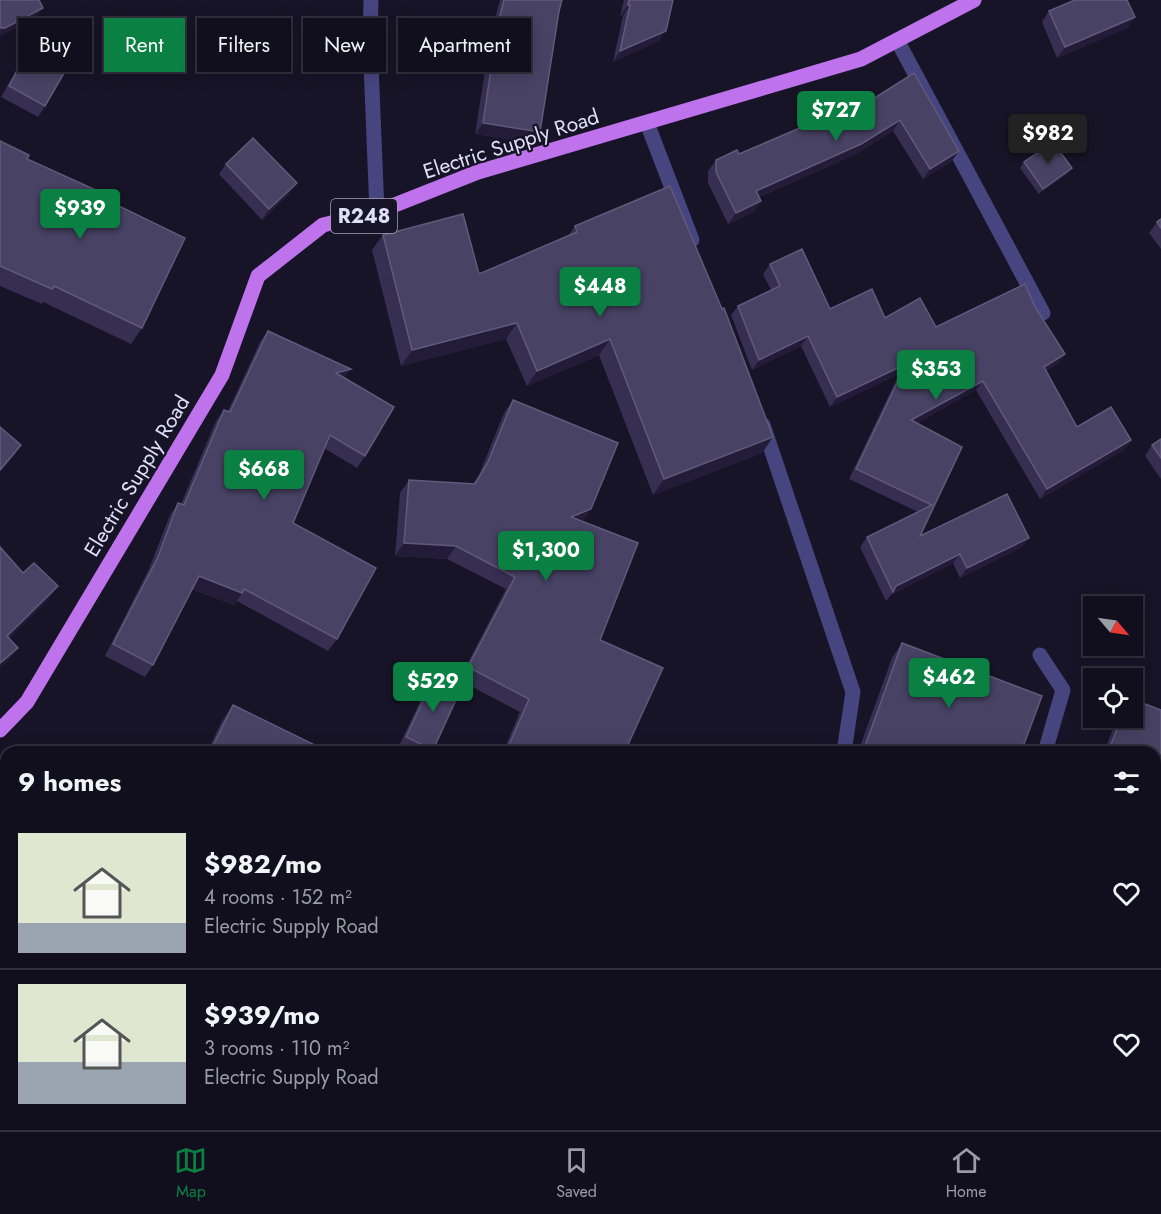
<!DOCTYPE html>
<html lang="en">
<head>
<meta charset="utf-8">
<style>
	body { margin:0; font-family:Jost,sans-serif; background:#1a1826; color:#f1f3f6; height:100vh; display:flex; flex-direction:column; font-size:22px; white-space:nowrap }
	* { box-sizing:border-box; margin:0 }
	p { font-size:20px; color:#9c9ca4 }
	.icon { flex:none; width:33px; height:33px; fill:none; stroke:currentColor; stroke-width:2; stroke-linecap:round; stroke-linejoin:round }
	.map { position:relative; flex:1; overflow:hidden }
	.sheet { position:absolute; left:0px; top:746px; width:1161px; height:386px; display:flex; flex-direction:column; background:#110f1d; border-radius:18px 18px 0 0; box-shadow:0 3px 15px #0003,0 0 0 2px #302f3b }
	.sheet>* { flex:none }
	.hud { position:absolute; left:18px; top:18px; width:600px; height:54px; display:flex; gap:12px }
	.needle { width:39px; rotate:119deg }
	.controls { position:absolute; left:1083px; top:596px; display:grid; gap:12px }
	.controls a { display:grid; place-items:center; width:60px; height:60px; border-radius:0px; background:#110f1d; box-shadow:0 3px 15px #0003,0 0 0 2px #302f3b; font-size:30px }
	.price { position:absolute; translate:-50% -51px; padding:0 14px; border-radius:6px; background:#0b8043; color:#fff; font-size:20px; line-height:39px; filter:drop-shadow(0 2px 3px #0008) }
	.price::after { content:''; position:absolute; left:50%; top:36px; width:18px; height:14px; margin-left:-9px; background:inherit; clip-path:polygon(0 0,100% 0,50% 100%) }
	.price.on { background:#222; color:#fff }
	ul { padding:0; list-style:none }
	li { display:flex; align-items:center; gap:18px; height:150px; padding:0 18px }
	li+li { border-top:2px solid #302f3b }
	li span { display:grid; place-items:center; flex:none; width:168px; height:120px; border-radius:0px; color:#555 }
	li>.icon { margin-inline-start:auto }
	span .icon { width:72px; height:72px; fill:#fffc; stroke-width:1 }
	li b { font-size:26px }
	h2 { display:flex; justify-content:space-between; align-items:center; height:72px; padding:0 18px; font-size:26px }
	.chip { padding:0 21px; border-radius:0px; background:#110f1d; box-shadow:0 3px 15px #0003,0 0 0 2px #302f3b; font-size:21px; line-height:54px }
	.chip.on { background:#0b8043; color:#fff }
	.menu { display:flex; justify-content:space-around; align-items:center; height:84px; border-top:2px solid #302f3b; background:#110f1d; font-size:16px; color:#9c9ca4 }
	.menu a { display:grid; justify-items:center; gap:3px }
	.menu .on { color:#0b8043 }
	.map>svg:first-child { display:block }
	.water { fill:#182d4b }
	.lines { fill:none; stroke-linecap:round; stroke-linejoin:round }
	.street { stroke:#47457f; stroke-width:15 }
	.primary { stroke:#be73ec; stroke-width:15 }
	.wall { fill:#362f52 }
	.shaded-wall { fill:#221c39 }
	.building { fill:#484264; stroke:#605a7b; stroke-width:1.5 }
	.labels { text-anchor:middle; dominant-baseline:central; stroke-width:4.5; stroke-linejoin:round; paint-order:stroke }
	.shield { fill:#171427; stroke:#a4a1bb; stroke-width:1.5 }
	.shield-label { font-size:20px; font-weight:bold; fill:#e1defa }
	.street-label { font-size:21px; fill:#e1defa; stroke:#171427 }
</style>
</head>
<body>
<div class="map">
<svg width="1161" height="1130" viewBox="0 0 1161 1130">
	<rect width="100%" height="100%" fill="#171427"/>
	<path class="water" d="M 0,1036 L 6,1040 L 6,1125 L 54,1125 L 51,1130 L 0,1130 Z"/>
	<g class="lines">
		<g class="street">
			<path d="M 371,0 L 370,40 L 377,212"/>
			<path d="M 897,40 L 1043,313"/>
			<path d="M 647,123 L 692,240"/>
			<path d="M 763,425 L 853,692 L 844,752"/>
			<path d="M 1040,655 L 1063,690 L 1045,752"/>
			<path d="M 906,1126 L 918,1130"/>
			<path d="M 736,1130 L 738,1125"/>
		</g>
		<path class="primary" d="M 0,730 L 27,702 L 222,375 L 258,276 L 323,225 L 377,212 L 478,172 L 861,59 L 974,0"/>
	</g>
	<g class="wall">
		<path d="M 500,0 L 562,0 L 532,143 L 475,134 L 491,34 Z"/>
		<path d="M 624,0 L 673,0 L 659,41 L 613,62 L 623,16 L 620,16 Z"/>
		<path d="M 1049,11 L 1135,17 L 1127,28 L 1057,58 L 1042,22 Z"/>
		<path d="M 30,47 L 45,106 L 38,117 L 1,97 L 23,58 Z"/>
		<path d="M 914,73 L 959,151 L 951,162 L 923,179 L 893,131 L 854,155 L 759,197 L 754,212 L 728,224 L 708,183 L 708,171 L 716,160 L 739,154 L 838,121 Z"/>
		<path d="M 0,141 L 27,159 L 94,194 L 142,328 L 131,344 L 43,302 L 42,304 L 0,286 Z"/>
		<path d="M 1024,162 L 1072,168 L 1068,173 L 1039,194 L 1020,168 Z"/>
		<path d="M 226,164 L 289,194 L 262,220 L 219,174 Z"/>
		<path d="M 1161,219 L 1161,249 L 1149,233 L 1157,222 Z"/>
		<path d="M 575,226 L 773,437 L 762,453 L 653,495 L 599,355 L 527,386 L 506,339 L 401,366 L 372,250 L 383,235 L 479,274 L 568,236 Z"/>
		<path d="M 770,264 L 830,309 L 885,318 L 936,327 L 1035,307 L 1065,354 L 1058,364 L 1046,371 L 1077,427 L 1131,440 L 1124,450 L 1040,499 L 976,390 L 917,423 L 962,447 L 920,536 L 1022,547 L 960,578 L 953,563 L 891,595 L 886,601 L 860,547 L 867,537 L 918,512 L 849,479 L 899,374 L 830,407 L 801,346 L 752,370 L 731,315 L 738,306 L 771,290 L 763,274 Z"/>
		<path d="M 268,331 L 345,378 L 365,456 L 357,468 L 324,448 L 293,523 L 337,639 L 328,651 L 237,601 L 234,605 L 192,589 L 153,665 L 145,677 L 105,656 L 149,569 L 170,515 L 178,503 L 181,504 L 216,421 L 224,410 L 228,411 L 260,342 Z"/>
		<path d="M 513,400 L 591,509 L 582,522 L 600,640 L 626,749 L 631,752 L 503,752 L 520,712 L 459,680 L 506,589 L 447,559 L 395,556 L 400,493 L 409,480 L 473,484 L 479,475 L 504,413 Z"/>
		<path d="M 1161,439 L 1161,479 L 1145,456 L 1152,445 Z"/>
		<path d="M 902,643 L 1021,752 L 858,752 L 892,658 Z"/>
		<path d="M 434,677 L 433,750 L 432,752 L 406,752 L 398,748 L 427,687 Z"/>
		<path d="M 233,705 L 317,752 L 207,752 L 222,721 Z"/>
		<path d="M 1118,717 L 1132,717 L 1155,752 L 1104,752 Z"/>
		<path d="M 771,1125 L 885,1125 L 882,1130 L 768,1130 Z"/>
	</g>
	<g class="shaded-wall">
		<path d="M 628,5 L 630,5 L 623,16 L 620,16 Z"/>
		<path d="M 43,8 L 36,18 L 0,36 L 0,28 Z"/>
		<path d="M 1135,17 L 1127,28 L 1057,58 L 1065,47 Z"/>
		<path d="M 666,31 L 659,41 L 613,62 L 620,51 Z"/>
		<path d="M 900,120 L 893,131 L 854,155 L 749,201 L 756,191 Z"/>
		<path d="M 483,123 L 540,132 L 532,143 L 475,134 Z"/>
		<path d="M 959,151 L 951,162 L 923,179 L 930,169 Z"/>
		<path d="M 1072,168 L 1068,173 L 1039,194 L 1043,189 Z"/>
		<path d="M 297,183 L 289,194 L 262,220 L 269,209 Z"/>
		<path d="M 761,201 L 754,212 L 728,224 L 736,213 Z"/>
		<path d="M 517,323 L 506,339 L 401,366 L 412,350 Z"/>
		<path d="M 808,336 L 801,346 L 752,370 L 759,360 Z"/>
		<path d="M 610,339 L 599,355 L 527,386 L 537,371 Z"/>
		<path d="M 1065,354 L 1058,364 L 1037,377 L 1044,367 Z"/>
		<path d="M 906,364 L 899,374 L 830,407 L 837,397 Z"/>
		<path d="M 351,369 L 342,381 L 336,373 Z"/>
		<path d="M 983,381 L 976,390 L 904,430 L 911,420 Z"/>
		<path d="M 773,437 L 762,453 L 653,495 L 664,479 Z"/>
		<path d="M 1131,440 L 1124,450 L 1040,499 L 1047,489 Z"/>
		<path d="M 21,445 L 14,456 L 0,472 L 0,470 Z"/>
		<path d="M 591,509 L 582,522 L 571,517 Z"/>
		<path d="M 1029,538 L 1022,547 L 960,578 L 967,568 Z"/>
		<path d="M 404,543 L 456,546 L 447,559 L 395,556 Z"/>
		<path d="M 960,554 L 953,563 L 891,595 L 896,586 Z"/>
		<path d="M 199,576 L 242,593 L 234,605 L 191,588 Z"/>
		<path d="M 58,586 L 49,599 L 0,648 L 7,636 Z"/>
		<path d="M 18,648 L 8,661 L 0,668 L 0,663 Z"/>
		<path d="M 6,841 L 6,845 L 0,850 L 0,846 Z"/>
		<path d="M 1155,941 L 1161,943 L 1161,961 L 1155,959 Z"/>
		<path d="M 954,1125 L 993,1125 L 1007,1130 L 969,1130 Z"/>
	</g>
	<g class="building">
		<path d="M 0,0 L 39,0 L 43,8 L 5,28 L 0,28 Z"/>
		<path d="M 504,0 L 562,0 L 559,11 L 540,132 L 483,123 L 498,23 Z"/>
		<path d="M 629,0 L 673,0 L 666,31 L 620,51 L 630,5 L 628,5 Z"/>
		<path d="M 1075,0 L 1127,0 L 1135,17 L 1065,47 L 1049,11 Z"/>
		<path d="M 30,47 L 67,68 L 45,106 L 9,86 Z"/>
		<path d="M 914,73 L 959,151 L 930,169 L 900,120 L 861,144 L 756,191 L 761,201 L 736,213 L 716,172 L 716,160 L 737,150 L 739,154 L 835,113 L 838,121 Z"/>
		<path d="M 253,138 L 297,183 L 269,209 L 226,164 Z"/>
		<path d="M 0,141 L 29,155 L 27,159 L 96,190 L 94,194 L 185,238 L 142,328 L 54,286 L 52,289 L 0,266 Z"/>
		<path d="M 1053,142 L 1072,168 L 1043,189 L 1024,162 Z"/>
		<path d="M 670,186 L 722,309 L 724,308 L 773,437 L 664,479 L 610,339 L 537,371 L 517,323 L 412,350 L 383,235 L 463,214 L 479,274 L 577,232 L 575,226 Z"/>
		<path d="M 1161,219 L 1161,228 L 1157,222 Z"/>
		<path d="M 802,249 L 830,309 L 872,289 L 885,318 L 920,298 L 936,327 L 1025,284 L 1035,307 L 1065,354 L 1044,367 L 1077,427 L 1111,407 L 1131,440 L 1047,489 L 983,381 L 911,420 L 962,447 L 920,536 L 1007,494 L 1029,538 L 967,568 L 960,554 L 896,586 L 893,592 L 867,537 L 932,505 L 856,469 L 906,364 L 837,397 L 808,336 L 759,360 L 738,306 L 780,286 L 770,264 Z"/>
		<path d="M 268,331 L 351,369 L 336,373 L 394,407 L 365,456 L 330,435 L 293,523 L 376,568 L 337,639 L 244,589 L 242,593 L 199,576 L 153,665 L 113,644 L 158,557 L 178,503 L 184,505 L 224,410 L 230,412 Z"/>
		<path d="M 513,400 L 618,443 L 591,509 L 571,517 L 638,543 L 600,640 L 663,668 L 626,749 L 631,752 L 506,752 L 529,699 L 468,667 L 515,577 L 456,546 L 404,543 L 409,480 L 475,484 L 488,462 Z"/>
		<path d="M 0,427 L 21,445 L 0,470 Z"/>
		<path d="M 1161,439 L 1161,458 L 1152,445 Z"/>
		<path d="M 0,547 L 23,573 L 34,563 L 58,586 L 7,636 L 18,648 L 0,663 Z"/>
		<path d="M 902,643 L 1042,696 L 1021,752 L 863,752 Z"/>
		<path d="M 434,677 L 461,689 L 433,750 L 406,737 Z"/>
		<path d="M 1132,699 L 1161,710 L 1161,817 L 1155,832 L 1155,752 L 1108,752 L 1122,717 L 1132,717 Z"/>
		<path d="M 233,705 L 319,747 L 317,752 L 210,752 Z"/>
		<path d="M 85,745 L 97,752 L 81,752 Z"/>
		<path d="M 0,796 L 6,803 L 6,841 L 0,846 Z"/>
		<path d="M 1155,891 L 1161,893 L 1161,943 L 1155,941 Z"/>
		<path d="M 1159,1076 L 1161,1077 L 1161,1130 L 1007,1130 L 993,1125 L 1155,1125 L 1155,1086 Z"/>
		<path d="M 113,1125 L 188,1125 L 196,1130 L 110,1130 Z"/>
		<path d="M 775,1125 L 885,1125 L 882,1130 L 777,1130 L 773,1129 Z"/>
	</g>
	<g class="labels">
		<rect class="shield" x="331" y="199" width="66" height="34" rx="4.5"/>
		<g class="shield-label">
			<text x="364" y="216">R248</text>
		</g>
		<g class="street-label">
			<text transform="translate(511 144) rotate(-18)">Electric Supply Road</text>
			<text transform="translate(137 476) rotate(-59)">Electric Supply Road</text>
		</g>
	</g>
</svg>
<div class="controls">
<a><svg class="needle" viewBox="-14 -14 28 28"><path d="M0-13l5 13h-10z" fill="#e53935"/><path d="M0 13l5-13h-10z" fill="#9c9ca4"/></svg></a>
<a><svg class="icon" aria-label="locate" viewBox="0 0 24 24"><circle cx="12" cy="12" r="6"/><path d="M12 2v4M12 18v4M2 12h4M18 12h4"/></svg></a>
</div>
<b class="price" style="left:836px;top:142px">$727</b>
<b class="price on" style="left:1048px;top:165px">$982</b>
<b class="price" style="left:80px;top:240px">$939</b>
<b class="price" style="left:600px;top:318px">$448</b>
<b class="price" style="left:936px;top:401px">$353</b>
<b class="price" style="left:264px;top:501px">$668</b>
<b class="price" style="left:546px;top:582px">$1,300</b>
<b class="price" style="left:949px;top:709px">$462</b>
<b class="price" style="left:433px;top:713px">$529</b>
<div class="hud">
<a class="chip">Buy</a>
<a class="chip on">Rent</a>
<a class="chip">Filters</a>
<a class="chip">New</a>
<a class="chip">Apartment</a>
</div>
<section class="sheet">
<h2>9 homes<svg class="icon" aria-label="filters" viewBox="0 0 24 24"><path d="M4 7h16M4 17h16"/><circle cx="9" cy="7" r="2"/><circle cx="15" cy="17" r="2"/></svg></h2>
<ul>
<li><span style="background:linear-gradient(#dfe7d0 75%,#9aa5b1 0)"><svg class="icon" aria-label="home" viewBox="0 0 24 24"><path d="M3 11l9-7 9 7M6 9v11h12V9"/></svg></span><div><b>$982/mo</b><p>4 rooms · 152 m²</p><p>Electric Supply Road</p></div><svg class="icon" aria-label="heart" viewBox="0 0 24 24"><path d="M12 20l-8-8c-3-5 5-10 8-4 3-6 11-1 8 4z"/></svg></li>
<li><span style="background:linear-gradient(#dfe7d0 65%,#9aa5b1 0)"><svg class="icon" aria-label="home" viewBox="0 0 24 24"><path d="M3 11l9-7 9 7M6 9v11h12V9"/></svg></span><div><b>$939/mo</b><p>3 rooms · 110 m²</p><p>Electric Supply Road</p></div><svg class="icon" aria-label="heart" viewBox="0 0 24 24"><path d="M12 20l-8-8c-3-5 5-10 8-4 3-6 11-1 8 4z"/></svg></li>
</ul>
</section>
</div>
<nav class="menu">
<a class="on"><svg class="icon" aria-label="map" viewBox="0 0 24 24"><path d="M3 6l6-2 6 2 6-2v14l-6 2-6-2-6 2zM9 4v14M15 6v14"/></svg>Map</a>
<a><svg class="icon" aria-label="saved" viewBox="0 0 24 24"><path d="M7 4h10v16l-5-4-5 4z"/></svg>Saved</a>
<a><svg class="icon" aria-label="home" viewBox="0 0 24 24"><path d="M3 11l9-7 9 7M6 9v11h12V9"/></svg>Home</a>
</nav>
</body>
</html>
